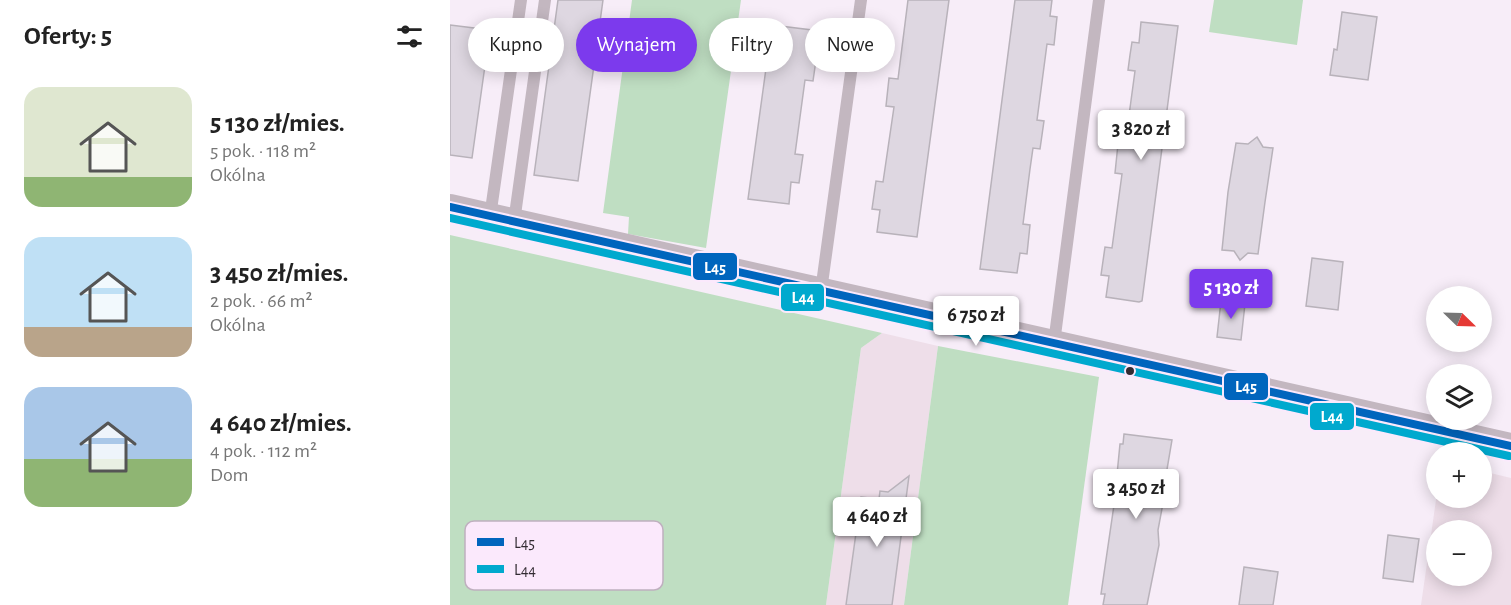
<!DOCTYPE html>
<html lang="pl">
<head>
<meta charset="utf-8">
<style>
	body { margin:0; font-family:"Alegreya Sans",sans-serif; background:#f6f6f6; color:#222; height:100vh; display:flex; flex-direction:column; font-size:22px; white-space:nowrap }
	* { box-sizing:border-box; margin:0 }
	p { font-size:20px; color:#767676 }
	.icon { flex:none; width:33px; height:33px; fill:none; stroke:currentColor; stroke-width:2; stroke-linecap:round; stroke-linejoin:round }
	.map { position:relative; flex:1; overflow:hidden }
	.panel { display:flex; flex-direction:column; background:#fff; width:450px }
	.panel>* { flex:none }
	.top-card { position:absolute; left:18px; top:18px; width:570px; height:54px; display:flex; gap:12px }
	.needle { width:39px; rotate:113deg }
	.controls { position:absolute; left:976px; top:286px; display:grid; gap:12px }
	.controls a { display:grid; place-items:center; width:66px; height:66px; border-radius:50%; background:#fff; box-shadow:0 3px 15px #0003; font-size:30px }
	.price { position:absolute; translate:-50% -51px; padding:0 14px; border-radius:6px; background:#fff; color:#222; font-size:20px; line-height:39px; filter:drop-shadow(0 2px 3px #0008) }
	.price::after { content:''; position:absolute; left:50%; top:36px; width:18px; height:14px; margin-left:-9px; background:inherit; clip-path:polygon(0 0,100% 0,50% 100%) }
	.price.on { background:#7c3aed; color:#fff }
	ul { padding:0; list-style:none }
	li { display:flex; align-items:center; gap:18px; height:150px; padding:0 24px }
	li span { display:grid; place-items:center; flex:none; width:168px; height:120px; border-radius:18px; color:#555 }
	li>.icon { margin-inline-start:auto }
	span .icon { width:72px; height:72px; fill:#fffc; stroke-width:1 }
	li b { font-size:26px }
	h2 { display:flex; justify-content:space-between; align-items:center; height:72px; padding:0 24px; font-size:26px }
	.tag { padding:0 21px; border-radius:27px; background:#fff; box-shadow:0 3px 15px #0003; font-size:21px; line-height:54px }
	.tag.on { background:#7c3aed; color:#fff }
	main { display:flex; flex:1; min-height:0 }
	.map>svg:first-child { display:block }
	.industrial { fill:#eedee9; fill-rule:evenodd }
	.green { fill:#bfdec2 }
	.building { fill:#ded7e1; stroke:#b8b2ba; stroke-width:1.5 }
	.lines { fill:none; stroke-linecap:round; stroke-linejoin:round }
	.lane { stroke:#c3b7c0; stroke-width:12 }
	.street { stroke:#c3b7c0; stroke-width:26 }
	.bus-1-casing { stroke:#fbe9fc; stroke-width:12 }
	.bus-2-casing { stroke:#fbe9fc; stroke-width:12 }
	.bus-1 { stroke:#0065bd; stroke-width:8 }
	.bus-2 { stroke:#00a9ce; stroke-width:8 }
	.bus-dot { fill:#322b32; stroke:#fbe9fc; stroke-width:2 }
	.key { fill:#fbe9fc; stroke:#bfb0bf; stroke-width:1.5 }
	.key-label { font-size:16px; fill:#322b32 }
	.line-badge { stroke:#fbe9fc; stroke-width:2 }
	.badge-label { font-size:16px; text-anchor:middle; font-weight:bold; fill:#fff }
</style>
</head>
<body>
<main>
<section class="panel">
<h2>Oferty: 5<svg class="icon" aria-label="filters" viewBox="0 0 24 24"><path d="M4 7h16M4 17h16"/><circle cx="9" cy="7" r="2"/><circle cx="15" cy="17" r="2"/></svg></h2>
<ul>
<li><span style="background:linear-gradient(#dfe7d0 75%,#8fb573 0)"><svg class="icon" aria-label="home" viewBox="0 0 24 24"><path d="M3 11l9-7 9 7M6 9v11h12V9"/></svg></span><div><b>5 130 zł/mies.</b><p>5 pok. · 118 m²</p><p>Okólna</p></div></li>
<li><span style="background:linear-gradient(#bfe0f5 75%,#b9a48a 0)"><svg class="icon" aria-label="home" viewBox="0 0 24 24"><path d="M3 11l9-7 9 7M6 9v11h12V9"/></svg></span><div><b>3 450 zł/mies.</b><p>2 pok. · 66 m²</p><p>Okólna</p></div></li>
<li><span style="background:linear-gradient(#a9c7e8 60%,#8fb573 0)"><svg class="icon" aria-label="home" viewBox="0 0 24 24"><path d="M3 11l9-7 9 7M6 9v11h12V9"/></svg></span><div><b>4 640 zł/mies.</b><p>4 pok. · 112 m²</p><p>Dom</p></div></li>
</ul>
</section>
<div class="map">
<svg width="1061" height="605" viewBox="0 0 1061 605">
	<rect width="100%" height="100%" fill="#f7edf8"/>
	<g class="industrial">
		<path d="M 432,333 L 488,346 L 454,605 L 376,605 L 411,348 Z"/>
		<path d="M 1032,471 L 1061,478 L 1061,605 L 971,605 L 987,493 L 987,498 L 1032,498 ZM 987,531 L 1032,531 L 1032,576 L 987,576 Z"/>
	</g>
	<g class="green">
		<path d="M 182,0 L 291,0 L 256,248 L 178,234 L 179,217 L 153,213 Z"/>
		<path d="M 764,0 L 853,0 L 847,45 L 759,32 Z"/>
		<path d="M 0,235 L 432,333 L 411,348 L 376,605 L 0,605 Z"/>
		<path d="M 488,346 L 649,377 L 618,605 L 454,605 Z"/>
	</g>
	<g class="building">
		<path d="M 108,0 L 153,0 L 128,181 L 84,175 Z"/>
		<path d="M 458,0 L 499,0 L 467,237 L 427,232 L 430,210 L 422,209 L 426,181 L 433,182 L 444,107 L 436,106 L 439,78 L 448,79 Z"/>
		<path d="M 565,0 L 602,0 L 600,16 L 607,17 L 604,45 L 597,44 L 587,120 L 594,121 L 590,149 L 583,148 L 580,169 L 573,224 L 580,225 L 577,254 L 570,253 L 567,273 L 530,269 Z"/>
		<path d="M 892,12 L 927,17 L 918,80 L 880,75 L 884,49 L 887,50 Z"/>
		<path d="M 691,22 L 728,26 L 692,301 L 689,302 L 656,297 L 659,276 L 651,275 L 655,247 L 662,248 L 672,174 L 665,173 L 668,144 L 675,145 L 685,71 L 678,70 L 680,55 L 682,42 L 689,43 Z"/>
		<path d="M 0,25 L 40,30 L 22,158 L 0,155 Z"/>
		<path d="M 322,25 L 362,30 L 359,52 L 367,53 L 363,81 L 355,80 L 345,154 L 353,155 L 349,183 L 341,182 L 339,204 L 298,199 Z"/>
		<path d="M 807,137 L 813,147 L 823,148 L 815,202 L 808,254 L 798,253 L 790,260 L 784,251 L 772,250 L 778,192 L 786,143 L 798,144 Z"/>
		<path d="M 862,258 L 893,262 L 888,310 L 856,306 Z"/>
		<path d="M 771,301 L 795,304 L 791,340 L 767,337 Z"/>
		<path d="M 674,434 L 722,440 L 714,487 L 716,487 L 708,530 L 709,545 L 697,605 L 653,605 L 655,594 L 651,594 L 664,505 L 670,444 L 673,444 Z"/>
		<path d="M 459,476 L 442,605 L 396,605 L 411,497 L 429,499 L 430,491 L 438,492 Z"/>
		<path d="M 938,535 L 969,539 L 963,582 L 933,578 Z"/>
		<path d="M 794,567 L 828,572 L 823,605 L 789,605 Z"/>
	</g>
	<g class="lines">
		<g class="lane">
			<path d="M 40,217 L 71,0"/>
			<path d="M 64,222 L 95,0"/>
			<path d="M 371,291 L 411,0"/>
			<path d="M 604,343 L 649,0"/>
		</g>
		<path class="street" d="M 0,207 L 1061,446"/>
		<g class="bus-1-casing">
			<path id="bus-1" d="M 0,207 L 1061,446"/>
		</g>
		<g class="bus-2-casing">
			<path id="bus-2" d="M 0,218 L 1059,456"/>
		</g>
		<use href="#bus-1" class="bus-1"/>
		<use href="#bus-2" class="bus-2"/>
	</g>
	<circle class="bus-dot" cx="680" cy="371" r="5"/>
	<rect x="15" y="521" width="198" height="69" rx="9" class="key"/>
	<rect x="27" y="538" width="27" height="8" fill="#0065bd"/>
	<rect x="27" y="565" width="27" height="8" fill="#00a9ce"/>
	<g class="key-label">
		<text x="64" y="548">L45</text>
		<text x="64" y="575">L44</text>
	</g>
	<g class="line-badge">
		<rect x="242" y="252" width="46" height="29" rx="6" fill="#0065bd"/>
		<rect x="330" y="283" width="45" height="29" rx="6" fill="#00a9ce"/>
		<rect x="773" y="372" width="46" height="29" rx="6" fill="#0065bd"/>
		<rect x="859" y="402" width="46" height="29" rx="6" fill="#00a9ce"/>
	</g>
	<g class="badge-label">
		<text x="265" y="273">L45</text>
		<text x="353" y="303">L44</text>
		<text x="796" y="392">L45</text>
		<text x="882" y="422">L44</text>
	</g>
</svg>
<div class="controls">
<a><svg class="needle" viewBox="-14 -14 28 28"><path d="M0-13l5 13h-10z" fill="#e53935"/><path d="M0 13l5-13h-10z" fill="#767676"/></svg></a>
<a><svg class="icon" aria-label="layers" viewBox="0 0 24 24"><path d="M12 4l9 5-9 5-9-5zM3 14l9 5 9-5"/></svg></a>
<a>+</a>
<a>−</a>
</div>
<b class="price" style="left:691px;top:161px">3 820 zł</b>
<b class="price on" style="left:781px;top:320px">5 130 zł</b>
<b class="price" style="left:526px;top:347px">6 750 zł</b>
<b class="price" style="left:686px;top:520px">3 450 zł</b>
<b class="price" style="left:427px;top:548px">4 640 zł</b>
<div class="top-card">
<a class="tag">Kupno</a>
<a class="tag on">Wynajem</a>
<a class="tag">Filtry</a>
<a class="tag">Nowe</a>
</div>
</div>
</main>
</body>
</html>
